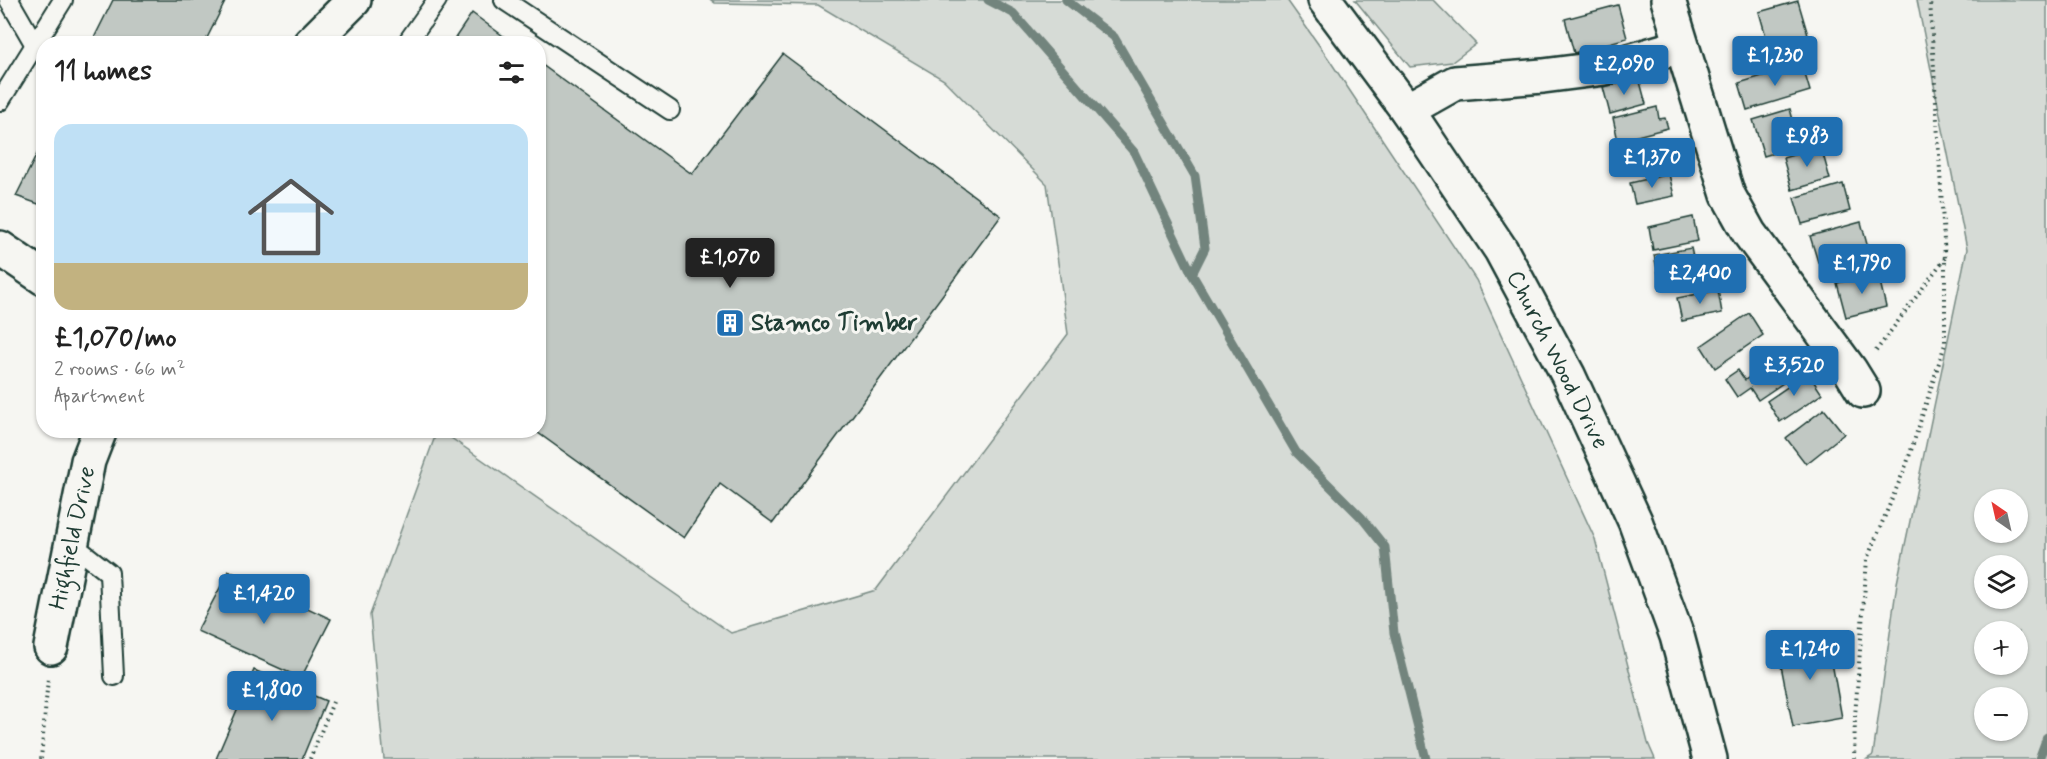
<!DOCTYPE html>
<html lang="en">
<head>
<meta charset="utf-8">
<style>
	body { margin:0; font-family:Mynerve,sans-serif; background:#f6f6f6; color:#222; height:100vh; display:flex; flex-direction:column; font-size:22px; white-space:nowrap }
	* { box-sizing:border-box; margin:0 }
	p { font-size:20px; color:#767676 }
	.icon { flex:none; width:33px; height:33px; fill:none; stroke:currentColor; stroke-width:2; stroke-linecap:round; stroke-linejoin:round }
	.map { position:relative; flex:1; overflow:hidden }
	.details { position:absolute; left:36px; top:36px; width:510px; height:402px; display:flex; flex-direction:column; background:#fff; border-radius:24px; box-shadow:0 2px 4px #0004 }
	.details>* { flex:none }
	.needle { width:39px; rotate:326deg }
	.controls { position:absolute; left:1974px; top:489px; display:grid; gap:12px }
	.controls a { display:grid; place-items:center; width:54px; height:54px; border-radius:50%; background:#fff; box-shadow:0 2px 4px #0004; font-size:30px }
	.price { position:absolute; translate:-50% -51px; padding:0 14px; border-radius:6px; background:#1f6fb2; color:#fff; font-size:20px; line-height:39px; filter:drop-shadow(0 2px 3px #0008) }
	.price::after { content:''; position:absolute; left:50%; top:36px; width:18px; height:14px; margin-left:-9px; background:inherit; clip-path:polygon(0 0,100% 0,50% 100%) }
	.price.selected { background:#222; color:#fff }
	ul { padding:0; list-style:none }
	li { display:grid; align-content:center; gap:12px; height:318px; padding:0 18px }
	li span { display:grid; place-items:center; height:186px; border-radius:18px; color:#555 }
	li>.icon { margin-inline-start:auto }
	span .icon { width:108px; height:108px; fill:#fffc; stroke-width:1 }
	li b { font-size:26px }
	h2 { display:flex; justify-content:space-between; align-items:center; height:72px; padding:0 18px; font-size:26px }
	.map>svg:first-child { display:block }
	.green { fill:#d6dbd6; stroke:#7a8c85; stroke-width:1.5; fill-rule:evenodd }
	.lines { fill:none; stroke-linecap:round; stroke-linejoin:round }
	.stream { stroke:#72847d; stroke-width:9 }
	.building { fill:#c1c8c3; stroke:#1f3d34; stroke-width:1.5 }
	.service-casing { stroke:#1f3d34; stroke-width:22 }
	.minor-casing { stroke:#1f3d34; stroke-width:38 }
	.tertiary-casing { stroke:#1f3d34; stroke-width:38 }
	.path { stroke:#1f3d34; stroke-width:4; stroke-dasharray:1.5 4.5; stroke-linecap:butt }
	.service { stroke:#f6f6f2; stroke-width:18 }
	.minor { stroke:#f6f6f2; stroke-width:33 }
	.tertiary { stroke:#f6f6f2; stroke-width:33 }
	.labels { text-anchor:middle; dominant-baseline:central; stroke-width:6; stroke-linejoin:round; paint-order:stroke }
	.poi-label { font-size:24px; font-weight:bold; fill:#1f3d34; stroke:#f6f6f2; text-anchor:start }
	.street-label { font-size:24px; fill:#1f3d34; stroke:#f6f6f2 }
</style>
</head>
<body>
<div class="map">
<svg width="2047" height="759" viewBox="0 0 2047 759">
	<rect width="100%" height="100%" fill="#f6f6f2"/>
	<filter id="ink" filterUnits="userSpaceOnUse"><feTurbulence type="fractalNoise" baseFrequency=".0167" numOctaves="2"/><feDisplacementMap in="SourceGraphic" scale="12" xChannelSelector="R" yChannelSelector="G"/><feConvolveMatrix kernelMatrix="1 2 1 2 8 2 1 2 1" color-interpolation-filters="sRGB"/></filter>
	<g filter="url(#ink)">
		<g class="green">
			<path d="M 711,0 L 1287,0 L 1328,58 L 1476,280 L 1595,539 L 1648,743 L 1655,759 L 384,759 L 370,615 L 437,431 L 441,431 L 731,633 L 876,590 L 1068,334 L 1047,184 L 944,80 L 818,5 L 715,3 Z"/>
			<path d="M 1355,0 L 1433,0 L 1476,44 L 1452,62 L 1410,67 Z"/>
			<path d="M 1917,0 L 2047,0 L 2047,759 L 1867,759 L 1873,755 L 1897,583 L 1967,249 ZM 1984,500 L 2018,500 L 2018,532 L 1984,532 ZM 1984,566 L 2018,566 L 2018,598 L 1984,598 ZM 1984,632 L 2018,632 L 2018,664 L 1984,664 ZM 1984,698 L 2018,698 L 2018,730 L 1984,730 Z"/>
		</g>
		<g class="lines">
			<g class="stream">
				<path d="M 988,0 L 1013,13 L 1134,152 L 1192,274 L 1296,452 L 1362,518 L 1385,547 L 1394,633 L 1426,759"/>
				<path d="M 1066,0 L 1114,37 L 1195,176 L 1205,248 L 1192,274"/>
				<path d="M 2039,759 L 2047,737"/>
			</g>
		</g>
		<g class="building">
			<path d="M 113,0 L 226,0 L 204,44 L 91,44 Z"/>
			<path d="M 1798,1 L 1808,35 L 1769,47 L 1759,12 Z"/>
			<path d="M 1618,5 L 1627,38 L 1574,53 L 1565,19 Z"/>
			<path d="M 472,13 L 514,44 L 451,44 Z"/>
			<path d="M 783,54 L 1001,216 L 773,523 L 720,484 L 684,538 L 534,430 L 538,430 L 538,62 L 692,174 Z"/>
			<path d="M 1802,64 L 1810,91 L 1747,110 L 1739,83 Z"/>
			<path d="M 1639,78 L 1646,104 L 1610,114 L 1603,87 Z"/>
			<path d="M 1657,107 L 1659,119 L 1665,118 L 1668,128 L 1618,141 L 1613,118 Z"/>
			<path d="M 1790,109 L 1800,145 L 1764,156 L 1753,120 Z"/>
			<path d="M 1661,138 L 1665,159 L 1628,167 L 1623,147 Z"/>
			<path d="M 44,140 L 44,206 L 16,196 Z"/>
			<path d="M 1821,147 L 1830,179 L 1792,190 L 1783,158 Z"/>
			<path d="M 1669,174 L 1674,196 L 1635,204 L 1630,183 Z"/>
			<path d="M 1843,184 L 1850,211 L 1802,224 L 1794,198 Z"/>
			<path d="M 1693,217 L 1698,241 L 1653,250 L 1649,227 Z"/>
			<path d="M 1861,222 L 1868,248 L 1818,262 L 1810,236 Z"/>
			<path d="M 1691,248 L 1696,271 L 1659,278 L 1654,255 Z"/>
			<path d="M 1878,273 L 1886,307 L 1846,317 L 1837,283 Z"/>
			<path d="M 1718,290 L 1722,313 L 1682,321 L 1677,298 Z"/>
			<path d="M 1749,313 L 1763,335 L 1715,368 L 1701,346 Z"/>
			<path d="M 1779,357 L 1792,377 L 1758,400 L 1750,388 L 1737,397 L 1725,379 L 1738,370 L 1745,380 Z"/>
			<path d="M 1808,373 L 1822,394 L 1780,422 L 1767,401 Z"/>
			<path d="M 1824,409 L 1844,434 L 1806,464 L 1786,438 Z"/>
			<path d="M 229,571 L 331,619 L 301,678 L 197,631 Z"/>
			<path d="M 1827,635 L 1842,718 L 1793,727 L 1777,645 Z"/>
			<path d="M 254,670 L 326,701 L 302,759 L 216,759 Z"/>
		</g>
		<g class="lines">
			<g class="service-casing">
				<g id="service">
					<path d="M 9,0 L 35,45"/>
					<path d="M 504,0 L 670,110"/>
					<path d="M 406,44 L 437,0"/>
					<path d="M 0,101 L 63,0"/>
					<path d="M 72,544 L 109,573 L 114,676"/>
				</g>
			</g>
			<g class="minor-casing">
				<g id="minor">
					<path d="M 1668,0 L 1728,195 L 1749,233 L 1850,370 L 1863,391"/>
					<path d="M 310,44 L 354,0"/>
					<path d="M 1407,110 L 1455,83 L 1543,76 L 1605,68 L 1681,46"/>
					<path d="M 0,248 L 44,278"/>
					<path d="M 51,647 L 88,461 L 100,430"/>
				</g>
			</g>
			<g class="tertiary-casing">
				<path id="tertiary" d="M 1325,0 L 1407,110 L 1501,250 L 1568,375 L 1635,521 L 1677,636 L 1710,759"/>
			</g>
			<g class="path">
				<path d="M 1876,351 L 1945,258"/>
				<path d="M 41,759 L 48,678"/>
				<path d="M 310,759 L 333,702"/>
				<path d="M 1854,759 L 1855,716 L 1867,559 L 1907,463 L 1945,344 L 1945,258 L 1930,0"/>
			</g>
			<use href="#service" class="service"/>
			<use href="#minor" class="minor"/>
			<use href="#tertiary" class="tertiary"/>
		</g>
	</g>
	<defs>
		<g id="building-square" transform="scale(1.5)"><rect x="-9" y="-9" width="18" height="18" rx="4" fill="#1f6fb2" stroke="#f6f6f2"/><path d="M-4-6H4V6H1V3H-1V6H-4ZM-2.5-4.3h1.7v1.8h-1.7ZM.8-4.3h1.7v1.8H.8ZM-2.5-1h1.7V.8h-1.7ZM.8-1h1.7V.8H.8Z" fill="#fff"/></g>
	</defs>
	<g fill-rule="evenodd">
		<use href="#building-square" x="730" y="323"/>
	</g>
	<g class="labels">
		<g class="poi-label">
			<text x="751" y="323">Stamco Timber</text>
		</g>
		<g class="street-label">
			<text transform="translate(1557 360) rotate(63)">Church Wood Drive</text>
			<text transform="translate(73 538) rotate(-78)">Highfield Drive</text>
		</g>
	</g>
</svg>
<div class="controls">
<a><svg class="needle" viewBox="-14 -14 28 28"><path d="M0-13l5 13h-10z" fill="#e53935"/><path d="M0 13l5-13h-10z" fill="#767676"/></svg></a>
<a><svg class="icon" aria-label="layers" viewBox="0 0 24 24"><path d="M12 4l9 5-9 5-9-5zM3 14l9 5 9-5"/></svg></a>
<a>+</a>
<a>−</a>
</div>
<b class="price" style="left:1775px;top:87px">£1,230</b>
<b class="price" style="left:1624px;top:96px">£2,090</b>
<b class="price" style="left:1807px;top:168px">£983</b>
<b class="price" style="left:1652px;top:189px">£1,370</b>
<b class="price selected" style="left:730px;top:289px">£1,070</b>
<b class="price" style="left:1862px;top:295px">£1,790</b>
<b class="price" style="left:1700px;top:305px">£2,400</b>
<b class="price" style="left:1794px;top:397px">£3,520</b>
<b class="price" style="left:264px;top:625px">£1,420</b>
<b class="price" style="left:1810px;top:681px">£1,240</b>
<b class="price" style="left:272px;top:722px">£1,800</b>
<section class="details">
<h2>11 homes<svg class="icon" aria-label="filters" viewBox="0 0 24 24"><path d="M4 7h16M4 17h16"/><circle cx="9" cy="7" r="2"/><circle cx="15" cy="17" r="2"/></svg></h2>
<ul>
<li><span style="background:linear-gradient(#bfe0f5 75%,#c2b280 0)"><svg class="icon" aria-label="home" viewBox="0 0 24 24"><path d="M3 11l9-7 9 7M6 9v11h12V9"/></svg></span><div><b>£1,070/mo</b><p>2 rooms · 66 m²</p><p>Apartment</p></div></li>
</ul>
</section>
</div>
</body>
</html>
